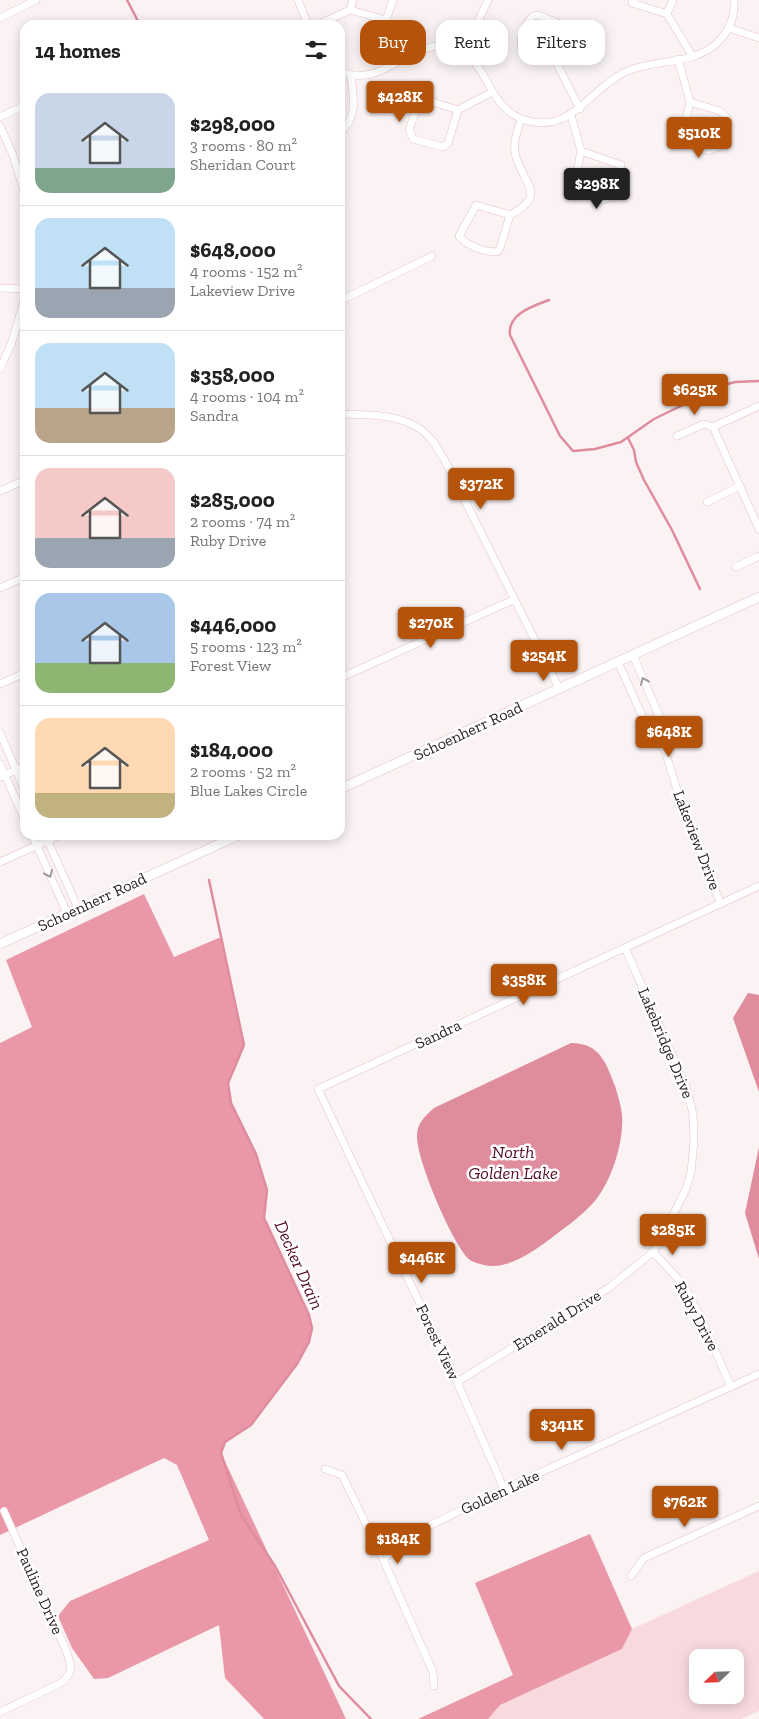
<!DOCTYPE html>
<html lang="en">
<head>
<meta charset="utf-8">
<style>
	body { margin:0; font-family:"Zilla Slab",serif; background:#f6f6f6; color:#222; height:100vh; display:flex; flex-direction:column; font-size:19px; white-space:nowrap }
	* { box-sizing:border-box; margin:0 }
	p { font-size:16px; color:#767676 }
	.icon { flex:none; width:28px; height:28px; fill:none; stroke:currentColor; stroke-width:2; stroke-linecap:round; stroke-linejoin:round }
	.map { position:relative; flex:1; overflow:hidden }
	.sheet { position:absolute; left:20px; top:20px; width:325px; height:820px; display:flex; flex-direction:column; background:#fff; border-radius:15px; box-shadow:0 2px 12px #0003 }
	.sheet>* { flex:none }
	.top-card { position:absolute; left:360px; top:20px; width:324px; height:45px; display:flex; gap:10px }
	.needle { width:32px; rotate:247deg }
	.controls { position:absolute; left:689px; top:1649px; display:grid; gap:10px }
	.controls a { display:grid; place-items:center; width:55px; height:55px; border-radius:10px; background:#fff; box-shadow:0 2px 12px #0003; font-size:25px }
	.price { position:absolute; translate:-50% -42px; padding:0 11px; border-radius:5px; background:#b45309; color:#fff; font-size:16px; line-height:32px; filter:drop-shadow(0 1px 2px #0008) }
	.price::after { content:''; position:absolute; left:50%; top:30px; width:15px; height:11px; margin-left:-8px; background:inherit; clip-path:polygon(0 0,100% 0,50% 100%) }
	.price.current { background:#222; color:#fff }
	ul { padding:0; list-style:none }
	li { display:flex; align-items:center; gap:15px; height:125px; padding:0 15px }
	li+li { border-top:1px solid #e0e0e0 }
	li span { display:grid; place-items:center; flex:none; width:140px; height:100px; border-radius:15px; color:#555 }
	li>.icon { margin-inline-start:auto }
	span .icon { width:60px; height:60px; fill:#fffc; stroke-width:1 }
	li b { font-size:21px }
	h2 { display:flex; justify-content:space-between; align-items:center; height:60px; padding:0 15px; font-size:21px }
	.chip { padding:0 18px; border-radius:15px; background:#fff; box-shadow:0 2px 12px #0003; font-size:18px; line-height:45px }
	.chip.current { background:#b45309; color:#fff }
	.map>svg:first-child { display:block }
	.green { fill:#f8dade; fill-rule:evenodd }
	.forest { fill:#ea97a7 }
	.water { fill:#df8d9d }
	.lines { fill:none; stroke-linecap:round; stroke-linejoin:round }
	.stream { stroke:#df8d9d; stroke-width:2.5 }
	.minor-casing { stroke:#e7c1c7; stroke-width:8 }
	.tertiary-casing { stroke:#e7c1c7; stroke-width:10 }
	.minor { stroke:#fff; stroke-width:7 }
	.tertiary { stroke:#fff; stroke-width:9 }
	.oneway { stroke:#a0999a }
	.labels { text-anchor:middle; dominant-baseline:central; stroke-width:5; stroke-linejoin:round; paint-order:stroke }
	.street-label { font-size:16px; fill:#2b1d1f; stroke:#fff }
	.water-label { font-size:18px; font-style:italic; fill:#540b23; stroke:#fff }
</style>
</head>
<body>
<div class="map">
<svg width="759" height="1719" viewBox="0 0 759 1719">
	<rect width="100%" height="100%" fill="#faf2f3"/>
	<path class="green" d="M 759,1571 L 759,1711 L 741,1719 L 488,1719 L 499,1705 L 622,1649 L 632,1629 ZM 698,1658 L 735,1658 L 735,1695 L 698,1695 Z"/>
	<g class="forest">
		<path d="M 144,894 L 174,957 L 221,937 L 244,1045 L 228,1083 L 231,1103 L 256,1154 L 267,1190 L 264,1218 L 309,1315 L 312,1328 L 309,1342 L 297,1364 L 251,1425 L 225,1442 L 221,1453 L 346,1719 L 264,1719 L 225,1678 L 219,1625 L 108,1678 L 94,1679 L 72,1648 L 58,1616 L 70,1601 L 209,1540 L 177,1465 L 164,1458 L 0,1535 L 0,1043 L 32,1027 L 6,960 Z"/>
		<path d="M 590,1534 L 632,1629 L 622,1649 L 500,1705 L 488,1719 L 418,1719 L 513,1675 L 475,1583 Z"/>
	</g>
	<g class="water">
		<path d="M 748,993 L 759,995 L 759,1092 L 733,1018 Z"/>
		<path d="M 571,1043 C 600,1043 606,1063 615,1086 C 618,1096 621,1105 622,1115 C 624,1142 612,1180 595,1201 C 581,1217 563,1229 546,1242 C 529,1254 506,1270 484,1265 C 480,1264 473,1262 470,1260 C 453,1246 416,1158 417,1136 C 417,1123 425,1116 434,1108 Z"/>
		<path d="M 759,1147 L 759,1259 L 745,1213 Z"/>
	</g>
	<g class="lines">
		<g class="stream">
			<path d="M 127,0 L 140,25"/>
			<path d="M 549,300 C 533,306 507,314 510,335 L 560,436 L 573,451 L 595,449 L 621,442 L 654,419 L 724,385 L 735,382 L 759,381"/>
			<path d="M 628,438 L 634,450 L 636,462 L 644,480 L 672,530 L 700,589"/>
			<path d="M 209,880 L 244,1045 L 228,1083 L 231,1103 L 256,1154 L 267,1190 L 264,1218 L 309,1315 L 312,1328 L 309,1342 L 297,1364 L 251,1425 L 225,1442 L 221,1453 L 241,1515 L 275,1566 L 339,1686 L 371,1719"/>
		</g>
		<g class="minor-casing">
			<g id="minor">
				<path d="M 298,0 L 308,25"/>
				<path d="M 632,0 L 632,3 L 667,14 L 693,57"/>
				<path d="M 350,10 L 353,0"/>
				<path d="M 667,14 L 673,0"/>
				<path d="M 0,18 L 36,0"/>
				<path d="M 298,25 L 306,22"/>
				<path d="M 317,25 L 350,10 L 386,20 L 393,0"/>
				<path d="M 729,28 L 759,38"/>
				<path d="M 464,52 L 488,0"/>
				<path d="M 678,59 L 690,102 L 681,141 L 709,151 L 718,147 L 728,119 L 720,111 L 690,102"/>
				<path d="M 556,62 L 568,27 L 538,15 L 533,16 C 524,24 519,40 522,51 L 556,62 L 580,109"/>
				<path d="M 340,71 C 379,90 407,44 443,46 C 489,49 483,105 522,119 C 570,136 588,91 623,73 C 651,59 693,65 716,44 C 729,32 735,17 734,0"/>
				<path d="M 458,110 L 448,143 L 443,147 L 413,139 L 409,130 L 419,101 L 426,100 L 458,110 L 492,92"/>
				<path d="M 571,115 L 581,151 L 574,188 L 603,200 L 611,197 L 621,165 L 581,151"/>
				<path d="M 0,117 L 25,105"/>
				<path d="M 0,126 L 13,155 L 25,194"/>
				<path d="M 340,132 C 359,117 353,97 351,75"/>
				<path d="M 510,215 L 500,248 L 497,252 C 484,252 467,246 459,236 L 476,205 L 510,215 C 547,195 525,186 516,157 C 512,144 517,132 521,119"/>
				<path d="M 0,288 L 25,289"/>
				<path d="M 340,301 L 432,256"/>
				<path d="M 0,369 L 12,342 L 25,297"/>
				<path d="M 759,406 L 713,427 L 759,529"/>
				<path d="M 340,414 C 370,415 410,413 431,439 C 436,445 440,453 444,459 L 559,688"/>
				<path d="M 677,436 L 704,424 L 713,427"/>
				<path d="M 0,491 L 25,480"/>
				<path d="M 707,502 L 740,486"/>
				<path d="M 736,567 L 759,556"/>
				<path d="M 0,588 L 25,577"/>
				<path d="M 618,662 L 652,738 L 664,748 L 666,732 L 633,655"/>
				<path d="M 340,678 L 513,600"/>
				<path d="M 0,684 L 25,673"/>
				<path d="M 0,733 L 25,791"/>
				<path d="M 664,748 L 686,818 L 721,904"/>
				<path d="M 0,764 L 25,820"/>
				<path d="M 0,777 L 25,766"/>
				<path d="M 32,835 L 67,913"/>
				<path d="M 45,835 L 78,908"/>
				<path d="M 0,862 L 60,835"/>
				<path d="M 653,1252 L 684,1285 L 702,1320 L 731,1387"/>
				<path d="M 457,1382 L 610,1287 L 653,1252 L 662,1237 L 686,1189 L 691,1172 L 694,1141 L 693,1114 L 686,1086 L 625,948"/>
				<path d="M 325,1469 L 342,1475 L 383,1559 L 433,1672 L 434,1686"/>
				<path d="M 504,1489 L 457,1382 L 318,1089 L 759,886"/>
				<path d="M 383,1559 L 431,1525 L 504,1489 L 759,1374"/>
				<path d="M 631,1576 L 644,1558 L 759,1506"/>
				<path d="M 0,1712 L 61,1683 C 75,1671 71,1666 66,1650 L 4,1511"/>
			</g>
		</g>
		<g class="tertiary-casing">
			<g id="tertiary">
				<path d="M 340,789 L 759,597"/>
				<path d="M 0,944 L 239,835"/>
			</g>
		</g>
		<use href="#minor" class="minor"/>
		<use href="#tertiary" class="tertiary"/>
	</g>
	<defs><path id="oneway-chevron" d="M-2-3.5L2.5 0L-2 3.5" fill="none" stroke-width="1.6" stroke-linecap="round" stroke-linejoin="round" transform="scale(1.25)"/></defs>
	<g class="oneway">
		<use href="#oneway-chevron" transform="translate(644 681) rotate(-113)"/>
		<use href="#oneway-chevron" transform="translate(49 874) rotate(66)"/>
	</g>
	<g class="labels">
		<g class="street-label">
			<text transform="translate(468 731) rotate(-25)">Schoenherr Road</text>
			<text transform="translate(697 840) rotate(69)">Lakeview Drive</text>
			<text transform="translate(92 902) rotate(-25)">Schoenherr Road</text>
			<text transform="translate(438 1034) rotate(-25)">Sandra</text>
			<text transform="translate(666 1043) rotate(67)">Lakebridge Drive</text>
			<text transform="translate(697 1316) rotate(62)">Ruby Drive</text>
			<text transform="translate(557 1320) rotate(-32)">Emerald Drive</text>
			<text transform="translate(438 1342) rotate(65)">Forest View</text>
			<text transform="translate(500 1492) rotate(-25)">Golden Lake</text>
			<text transform="translate(40 1591) rotate(66)">Pauline Drive</text>
		</g>
		<g class="water-label">
			<text x="513" y="1152">North<tspan x="513" dy="21">Golden Lake</tspan></text>
			<text transform="translate(299 1265) rotate(66)">Decker Drain</text>
		</g>
	</g>
</svg>
<div class="controls">
<a><svg class="needle" viewBox="-14 -14 28 28"><path d="M0-13l5 13h-10z" fill="#e53935"/><path d="M0 13l5-13h-10z" fill="#767676"/></svg></a>
</div>
<b class="price" style="left:400px;top:123px">$428K</b>
<b class="price" style="left:699px;top:159px">$510K</b>
<b class="price current" style="left:597px;top:210px">$298K</b>
<b class="price" style="left:695px;top:416px">$625K</b>
<b class="price" style="left:481px;top:510px">$372K</b>
<b class="price" style="left:431px;top:649px">$270K</b>
<b class="price" style="left:544px;top:682px">$254K</b>
<b class="price" style="left:669px;top:758px">$648K</b>
<b class="price" style="left:524px;top:1006px">$358K</b>
<b class="price" style="left:673px;top:1256px">$285K</b>
<b class="price" style="left:422px;top:1284px">$446K</b>
<b class="price" style="left:562px;top:1451px">$341K</b>
<b class="price" style="left:685px;top:1528px">$762K</b>
<b class="price" style="left:398px;top:1565px">$184K</b>
<div class="top-card">
<a class="chip current">Buy</a>
<a class="chip">Rent</a>
<a class="chip">Filters</a>
</div>
<section class="sheet">
<h2>14 homes<svg class="icon" aria-label="filters" viewBox="0 0 24 24"><path d="M4 7h16M4 17h16"/><circle cx="9" cy="7" r="2"/><circle cx="15" cy="17" r="2"/></svg></h2>
<ul>
<li><span style="background:linear-gradient(#c9d6e8 75%,#7fa58c 0)"><svg class="icon" aria-label="home" viewBox="0 0 24 24"><path d="M3 11l9-7 9 7M6 9v11h12V9"/></svg></span><div><b>$298,000</b><p>3 rooms · 80 m²</p><p>Sheridan Court</p></div></li>
<li><span style="background:linear-gradient(#bfe0f5 70%,#9aa5b1 0)"><svg class="icon" aria-label="home" viewBox="0 0 24 24"><path d="M3 11l9-7 9 7M6 9v11h12V9"/></svg></span><div><b>$648,000</b><p>4 rooms · 152 m²</p><p>Lakeview Drive</p></div></li>
<li><span style="background:linear-gradient(#bfe0f5 65%,#b9a48a 0)"><svg class="icon" aria-label="home" viewBox="0 0 24 24"><path d="M3 11l9-7 9 7M6 9v11h12V9"/></svg></span><div><b>$358,000</b><p>4 rooms · 104 m²</p><p>Sandra</p></div></li>
<li><span style="background:linear-gradient(#f6c9c9 70%,#9aa5b1 0)"><svg class="icon" aria-label="home" viewBox="0 0 24 24"><path d="M3 11l9-7 9 7M6 9v11h12V9"/></svg></span><div><b>$285,000</b><p>2 rooms · 74 m²</p><p>Ruby Drive</p></div></li>
<li><span style="background:linear-gradient(#a9c7e8 70%,#8fb573 0)"><svg class="icon" aria-label="home" viewBox="0 0 24 24"><path d="M3 11l9-7 9 7M6 9v11h12V9"/></svg></span><div><b>$446,000</b><p>5 rooms · 123 m²</p><p>Forest View</p></div></li>
<li><span style="background:linear-gradient(#ffd9b3 75%,#c2b280 0)"><svg class="icon" aria-label="home" viewBox="0 0 24 24"><path d="M3 11l9-7 9 7M6 9v11h12V9"/></svg></span><div><b>$184,000</b><p>2 rooms · 52 m²</p><p>Blue Lakes Circle</p></div></li>
</ul>
</section>
</div>
</body>
</html>
